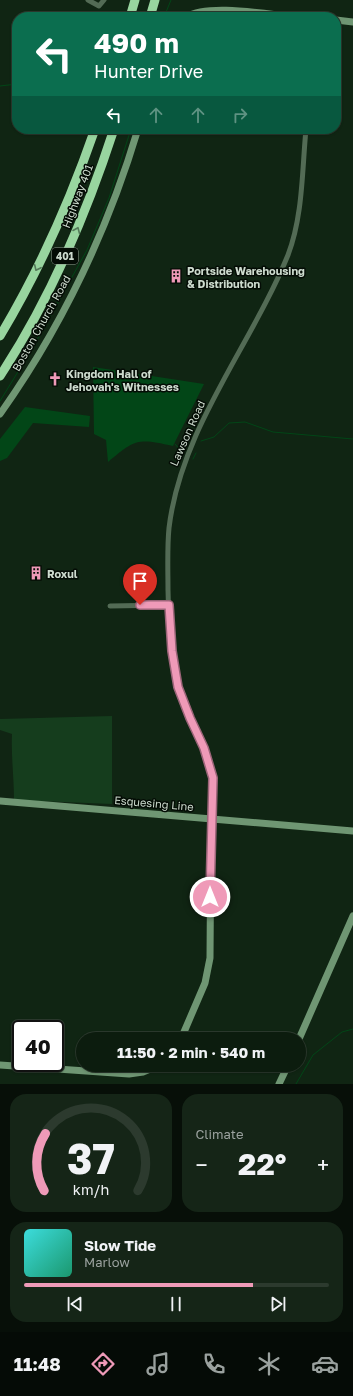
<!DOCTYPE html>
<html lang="en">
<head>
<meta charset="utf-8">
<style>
  body { margin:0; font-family:"Golos Text",sans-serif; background:#152517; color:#f1f3f6; height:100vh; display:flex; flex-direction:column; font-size:15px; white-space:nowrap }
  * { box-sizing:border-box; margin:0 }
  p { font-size:13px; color:#9aa19e }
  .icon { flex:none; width:22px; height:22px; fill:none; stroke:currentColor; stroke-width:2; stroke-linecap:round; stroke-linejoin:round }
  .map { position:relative; height:1084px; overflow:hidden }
  .details { display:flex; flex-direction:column; gap:10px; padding:10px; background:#070f08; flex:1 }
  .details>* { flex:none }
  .guide { position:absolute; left:12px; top:12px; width:329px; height:122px; border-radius:16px; box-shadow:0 1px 3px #0004,0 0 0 1px #2c3a2e; background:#0b6e4f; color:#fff; overflow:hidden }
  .speed { position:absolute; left:12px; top:1020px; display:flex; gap:8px; font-size:20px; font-weight:700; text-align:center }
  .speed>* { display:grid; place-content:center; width:52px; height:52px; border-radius:50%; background:#0c1c0e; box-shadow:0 1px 3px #0004,0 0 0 1px #2c3a2e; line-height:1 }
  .speed .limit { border:2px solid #111; border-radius:6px; background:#fff; color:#111 }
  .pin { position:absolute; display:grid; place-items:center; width:34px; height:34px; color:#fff; margin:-41px -17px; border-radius:50% 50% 50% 0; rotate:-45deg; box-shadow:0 0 4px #0007 }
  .pin .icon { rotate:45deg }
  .me { position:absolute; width:44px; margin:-22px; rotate:0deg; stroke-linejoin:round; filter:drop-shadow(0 0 3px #0008) }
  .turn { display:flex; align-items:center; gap:14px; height:84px; padding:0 16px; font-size:18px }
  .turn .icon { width:52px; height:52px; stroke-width:2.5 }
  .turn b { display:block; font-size:28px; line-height:34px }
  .lanes { display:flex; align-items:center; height:38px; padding:0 16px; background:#0003; justify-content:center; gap:20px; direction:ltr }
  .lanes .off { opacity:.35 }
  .big { font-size:30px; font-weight:700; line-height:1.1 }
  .details .widget { flex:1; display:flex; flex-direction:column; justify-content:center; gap:6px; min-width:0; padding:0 14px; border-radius:16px; background:#152517 }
  .details .dial { align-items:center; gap:0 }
  .dial svg { height:104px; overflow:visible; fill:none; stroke:#2c3a2e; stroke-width:7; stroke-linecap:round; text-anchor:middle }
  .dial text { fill:#f1f3f6; stroke:none }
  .song { display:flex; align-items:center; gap:12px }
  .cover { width:48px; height:48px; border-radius:6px; background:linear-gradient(135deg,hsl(180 70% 55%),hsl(160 70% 35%)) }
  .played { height:4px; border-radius:2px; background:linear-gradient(90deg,#ef9ab8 75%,#2c3a2e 75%) }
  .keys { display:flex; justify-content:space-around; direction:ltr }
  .heat { display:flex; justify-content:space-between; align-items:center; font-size:22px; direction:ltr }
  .details .tiles { flex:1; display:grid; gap:10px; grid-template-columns:1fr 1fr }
  .widget:last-child { grid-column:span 2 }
  .trip { position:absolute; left:76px; top:1032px; width:230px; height:40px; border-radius:20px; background:#0c1c0e; box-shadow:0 1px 3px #0004,0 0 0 1px #2c3a2e; font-weight:700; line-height:40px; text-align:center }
  .menu { display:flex; height:64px; justify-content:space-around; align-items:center; background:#050b06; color:#9aa19e }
  .menu .icon { width:28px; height:28px }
  .menu .active { color:#ef9ab8 }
  .menu b { font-size:18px; color:#f1f3f6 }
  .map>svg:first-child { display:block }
  .green { fill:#153d1d }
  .water { fill:#024617 }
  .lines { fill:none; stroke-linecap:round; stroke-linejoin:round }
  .stream { stroke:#024617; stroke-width:1 }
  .street { stroke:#536b55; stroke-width:5 }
  .secondary { stroke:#6f9673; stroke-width:7 }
  .highway { stroke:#98d59f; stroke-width:9 }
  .oneway { stroke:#557b5a }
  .route-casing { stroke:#9b6478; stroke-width:10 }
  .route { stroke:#ef9ab8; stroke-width:7 }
  .labels { text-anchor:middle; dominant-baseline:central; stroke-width:3; stroke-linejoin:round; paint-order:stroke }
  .shield { fill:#040c05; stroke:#919d92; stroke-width:1 }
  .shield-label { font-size:10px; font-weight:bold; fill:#cddbce }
  .street-label { font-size:11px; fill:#cddbce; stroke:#040c05 }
  .poi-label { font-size:11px; font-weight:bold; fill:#cddbce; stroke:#040c05; text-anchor:start }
</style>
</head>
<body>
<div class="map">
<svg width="353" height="1084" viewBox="0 0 353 1084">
  <rect width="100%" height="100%" fill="#102513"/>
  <path class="green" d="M112,716V804L14,800C14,778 11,756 12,734L0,730V719Z"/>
  <path class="water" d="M93,367L204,384L173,446C138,438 135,439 108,462L106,440L94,434Z
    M25,407L90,416L89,427L33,423L7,458L0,461V439Z"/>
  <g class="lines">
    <path class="stream" d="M164,17L171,0
      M0,86L17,84
      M0,401L32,349L87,250L109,198L131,129
      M201,441L214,437L229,423L245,422L273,432L353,439
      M175,444L181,451
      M193,459L196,453
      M296,1084L313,1055L342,1032L353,1029"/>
    <path class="street" d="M88,0L99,6L104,0
      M110,606L169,605
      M211,819C213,806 215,793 213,780C209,747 187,719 178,688C169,657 169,622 168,590C168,570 167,548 169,528C181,428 251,346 288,255C303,216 302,170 306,129"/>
    <path class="secondary" d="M187,17C208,3 270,15 296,17
      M336,20L353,22
      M0,414C61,328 108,229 138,129
      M0,801L353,831
      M181,1039L205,983L210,958L211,819
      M299,1039L353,916
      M0,1065L129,1074L143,1072L160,1065
      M279,1084L288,1065"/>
    <path class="highway" d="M130,17L135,0
      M150,17L155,0
      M0,336C39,271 70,201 95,129
      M0,376C50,300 86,215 114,129"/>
  </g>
  <defs><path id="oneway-chevron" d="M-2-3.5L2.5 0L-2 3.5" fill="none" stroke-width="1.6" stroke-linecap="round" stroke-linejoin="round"/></defs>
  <g class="oneway">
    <use href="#oneway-chevron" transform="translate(77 230) rotate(-67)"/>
    <use href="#oneway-chevron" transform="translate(37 268) rotate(115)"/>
  </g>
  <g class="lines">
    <g class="route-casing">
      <path id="route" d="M140,605H169L172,651L178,687L190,718L204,748L213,778L210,897"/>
    </g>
    <use href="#route" class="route"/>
  </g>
  <defs>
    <g id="building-bare" transform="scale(1.08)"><path d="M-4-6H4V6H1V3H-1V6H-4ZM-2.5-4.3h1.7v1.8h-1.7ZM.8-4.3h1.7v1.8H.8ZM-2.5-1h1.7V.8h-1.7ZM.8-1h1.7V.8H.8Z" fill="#ef9ab8" stroke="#040c05" stroke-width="2.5" paint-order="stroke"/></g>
    <g id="church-bare" transform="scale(1.08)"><path d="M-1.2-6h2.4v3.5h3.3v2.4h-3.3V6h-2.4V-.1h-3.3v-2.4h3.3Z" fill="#ef9ab8" stroke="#040c05" stroke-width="2.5" paint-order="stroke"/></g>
  </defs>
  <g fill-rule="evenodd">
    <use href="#building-bare" x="176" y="276"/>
    <use href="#church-bare" x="55" y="379"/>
    <use href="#building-bare" x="36" y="573"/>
  </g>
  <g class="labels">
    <rect class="shield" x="52" y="248" width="26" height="16" rx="3"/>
    <g class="shield-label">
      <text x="65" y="256">401</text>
    </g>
    <g class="street-label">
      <text transform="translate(77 196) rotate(-69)">Highway 401</text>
      <text transform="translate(41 323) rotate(-61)">Boston Church Road</text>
      <text transform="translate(187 433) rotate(-66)">Lawson Road</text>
      <text transform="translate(154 803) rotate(5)">Esquesing Line</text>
    </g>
    <g class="poi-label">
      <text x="187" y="270">Portside Warehousing<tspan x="187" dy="13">&amp; Distribution</tspan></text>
      <text x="66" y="373">Kingdom Hall of<tspan x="66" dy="13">Jehovah's Witnesses</tspan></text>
      <text x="47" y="573">Roxul</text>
    </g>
  </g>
</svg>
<div class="speed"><div class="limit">40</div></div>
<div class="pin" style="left:140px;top:605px;background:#d93025"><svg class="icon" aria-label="arrive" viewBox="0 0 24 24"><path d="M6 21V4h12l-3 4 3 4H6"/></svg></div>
<svg class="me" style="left:210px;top:897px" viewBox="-20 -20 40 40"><circle r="17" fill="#ef9ab8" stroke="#fff" stroke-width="3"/><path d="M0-11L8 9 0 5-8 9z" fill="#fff"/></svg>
<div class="trip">11:50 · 2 min · 540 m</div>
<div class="guide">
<div class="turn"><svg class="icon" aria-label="left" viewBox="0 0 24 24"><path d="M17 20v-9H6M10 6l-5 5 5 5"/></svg><div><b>490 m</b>Hunter Drive</div></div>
<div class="lanes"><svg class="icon" aria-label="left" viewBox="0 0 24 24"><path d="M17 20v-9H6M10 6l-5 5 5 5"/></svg><svg class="icon off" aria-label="ahead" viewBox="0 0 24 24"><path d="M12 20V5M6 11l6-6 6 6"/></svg><svg class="icon off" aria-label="ahead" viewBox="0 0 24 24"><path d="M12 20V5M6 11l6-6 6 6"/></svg><svg class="icon off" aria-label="right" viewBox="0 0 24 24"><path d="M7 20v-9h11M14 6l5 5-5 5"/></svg></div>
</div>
</div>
<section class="details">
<div class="tiles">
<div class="widget dial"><svg viewBox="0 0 100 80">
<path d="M14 69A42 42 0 1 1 86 69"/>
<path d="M14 69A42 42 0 0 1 15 25" stroke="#ef9ab8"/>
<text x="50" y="56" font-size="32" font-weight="700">37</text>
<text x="50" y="72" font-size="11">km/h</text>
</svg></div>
<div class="widget"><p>Climate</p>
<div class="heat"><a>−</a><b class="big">22°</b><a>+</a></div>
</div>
<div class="widget">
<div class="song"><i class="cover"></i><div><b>Slow Tide</b><p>Marlow</p></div></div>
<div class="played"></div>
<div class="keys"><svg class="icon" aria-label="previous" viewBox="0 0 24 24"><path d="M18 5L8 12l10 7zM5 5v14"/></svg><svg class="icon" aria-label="pause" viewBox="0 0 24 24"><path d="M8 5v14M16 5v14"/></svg><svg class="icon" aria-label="next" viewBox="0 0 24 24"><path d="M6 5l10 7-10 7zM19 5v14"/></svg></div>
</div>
</div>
</section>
<nav class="menu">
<b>11:48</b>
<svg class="icon active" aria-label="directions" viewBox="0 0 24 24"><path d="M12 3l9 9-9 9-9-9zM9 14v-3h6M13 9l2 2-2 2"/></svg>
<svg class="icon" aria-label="music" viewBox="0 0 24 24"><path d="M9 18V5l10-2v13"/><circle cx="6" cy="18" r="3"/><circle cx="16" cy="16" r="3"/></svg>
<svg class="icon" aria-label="phone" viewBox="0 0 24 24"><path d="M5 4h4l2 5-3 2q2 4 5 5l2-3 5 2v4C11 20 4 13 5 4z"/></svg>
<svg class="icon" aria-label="climate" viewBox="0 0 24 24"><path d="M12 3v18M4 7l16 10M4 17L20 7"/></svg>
<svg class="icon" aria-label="car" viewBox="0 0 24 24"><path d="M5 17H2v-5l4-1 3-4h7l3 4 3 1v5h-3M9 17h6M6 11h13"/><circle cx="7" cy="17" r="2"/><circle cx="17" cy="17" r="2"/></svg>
</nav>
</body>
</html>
